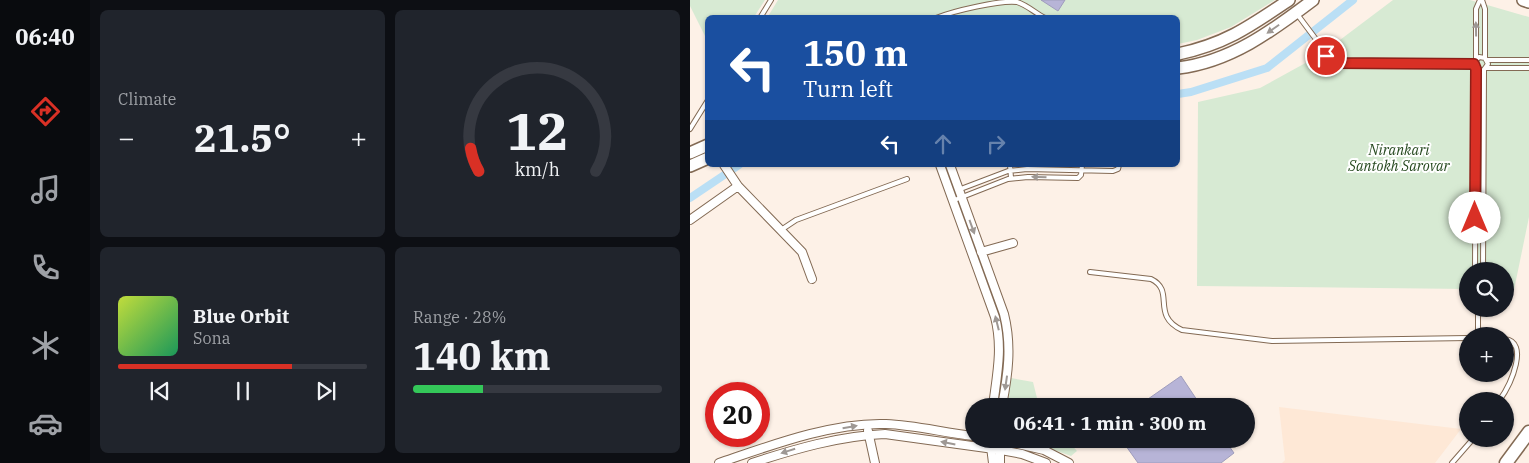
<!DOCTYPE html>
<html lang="en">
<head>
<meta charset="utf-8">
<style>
  body { margin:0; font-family:"IBM Plex Serif",serif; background:#20242c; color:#f1f3f6; height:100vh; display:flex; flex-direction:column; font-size:19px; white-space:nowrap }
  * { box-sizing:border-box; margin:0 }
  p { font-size:16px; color:#9ea1a6 }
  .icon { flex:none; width:28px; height:28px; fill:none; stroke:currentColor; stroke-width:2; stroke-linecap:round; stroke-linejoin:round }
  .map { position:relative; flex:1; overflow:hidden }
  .drawer { display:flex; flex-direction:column; gap:10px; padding:10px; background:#0d0f14; width:600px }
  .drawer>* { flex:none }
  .banner { position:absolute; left:15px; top:15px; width:475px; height:152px; border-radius:8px; box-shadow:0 1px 4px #0004; background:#1a4fa0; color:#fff; overflow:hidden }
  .controls { position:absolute; left:769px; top:262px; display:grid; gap:10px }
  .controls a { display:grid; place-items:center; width:55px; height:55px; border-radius:50%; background:#171b24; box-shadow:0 1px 4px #0004; font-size:25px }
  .speed { position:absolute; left:15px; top:382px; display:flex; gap:10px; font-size:25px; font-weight:700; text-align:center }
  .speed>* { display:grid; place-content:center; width:65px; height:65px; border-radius:50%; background:#171b24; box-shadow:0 1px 4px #0004; line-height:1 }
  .speed .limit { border:8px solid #d22; background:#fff; color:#111 }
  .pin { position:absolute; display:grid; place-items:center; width:42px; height:42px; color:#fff; margin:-21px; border:2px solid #fff; border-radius:50%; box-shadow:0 1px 5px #0007 }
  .me { position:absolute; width:55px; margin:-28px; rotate:0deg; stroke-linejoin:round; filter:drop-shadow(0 0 4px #0008) }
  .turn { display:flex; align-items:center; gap:18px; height:105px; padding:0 15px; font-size:22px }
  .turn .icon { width:65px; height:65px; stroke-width:2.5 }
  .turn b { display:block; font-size:35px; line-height:42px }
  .lanes { display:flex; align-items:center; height:48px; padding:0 15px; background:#0003; justify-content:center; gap:25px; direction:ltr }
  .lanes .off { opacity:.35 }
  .big { font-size:38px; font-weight:800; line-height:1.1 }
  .drawer .tile { flex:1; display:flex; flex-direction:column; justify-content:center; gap:8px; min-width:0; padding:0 18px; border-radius:8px; background:#20242c }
  .drawer .dial { align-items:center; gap:0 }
  .dial svg { height:130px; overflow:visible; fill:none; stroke:#363941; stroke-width:7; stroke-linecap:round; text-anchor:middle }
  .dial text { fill:#f1f3f6; stroke:none }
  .song { display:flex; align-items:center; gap:15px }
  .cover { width:60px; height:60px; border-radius:8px; background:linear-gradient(135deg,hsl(70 70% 55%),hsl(150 70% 35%)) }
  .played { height:5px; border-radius:2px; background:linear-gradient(90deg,#d93025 70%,#363941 70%) }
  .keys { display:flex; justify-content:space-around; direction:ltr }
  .heat { display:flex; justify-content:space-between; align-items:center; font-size:28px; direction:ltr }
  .charge { height:8px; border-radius:4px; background:linear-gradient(90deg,#34c759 28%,#363941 0) }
  .drawer .tiles { flex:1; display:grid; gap:10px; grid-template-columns:repeat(2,1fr) }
  .trip { position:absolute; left:275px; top:398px; width:290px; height:50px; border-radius:25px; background:#171b24; box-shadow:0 1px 4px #0004; font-weight:800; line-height:50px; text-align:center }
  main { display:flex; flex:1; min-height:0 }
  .dock { display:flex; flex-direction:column; width:90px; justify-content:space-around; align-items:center; background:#090b0e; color:#9ea1a6 }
  .dock .icon { width:35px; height:35px }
  .dock .selected { color:#d93025 }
  .dock b { font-size:22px; color:#f1f3f6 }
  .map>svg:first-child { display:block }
  .built { fill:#fee8d6 }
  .green { fill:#d7ead3 }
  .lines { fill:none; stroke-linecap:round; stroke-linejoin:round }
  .canal { stroke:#badff5; stroke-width:8 }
  .building { fill:#b7b4d7; stroke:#9f9dbc }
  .service-casing { stroke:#836a54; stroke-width:6 }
  .minor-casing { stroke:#836a54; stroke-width:10 }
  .secondary-casing { stroke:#836a54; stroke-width:14 }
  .trunk-casing { stroke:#836a54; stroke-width:15 }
  .service { stroke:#fff; stroke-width:4 }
  .minor { stroke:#fff; stroke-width:8 }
  .secondary { stroke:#fff; stroke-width:11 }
  .trunk { stroke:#fff; stroke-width:12 }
  .oneway { fill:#9e9894 }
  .route-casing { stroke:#8d1f18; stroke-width:12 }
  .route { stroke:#d93025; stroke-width:9 }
  .labels { text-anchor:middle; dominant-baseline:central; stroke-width:4; stroke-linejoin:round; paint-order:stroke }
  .park-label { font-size:14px; font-style:italic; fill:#26491f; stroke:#fff }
</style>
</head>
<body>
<main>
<nav class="dock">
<b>06:40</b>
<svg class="icon selected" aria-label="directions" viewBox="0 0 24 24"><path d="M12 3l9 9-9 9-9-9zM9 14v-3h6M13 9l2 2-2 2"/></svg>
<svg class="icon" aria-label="music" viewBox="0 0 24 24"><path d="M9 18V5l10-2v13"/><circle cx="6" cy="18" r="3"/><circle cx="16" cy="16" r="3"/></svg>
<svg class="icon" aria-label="phone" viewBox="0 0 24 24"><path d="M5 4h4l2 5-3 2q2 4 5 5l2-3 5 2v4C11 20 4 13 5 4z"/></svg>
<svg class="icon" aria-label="climate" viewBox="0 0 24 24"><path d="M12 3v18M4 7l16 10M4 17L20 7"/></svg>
<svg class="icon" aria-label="car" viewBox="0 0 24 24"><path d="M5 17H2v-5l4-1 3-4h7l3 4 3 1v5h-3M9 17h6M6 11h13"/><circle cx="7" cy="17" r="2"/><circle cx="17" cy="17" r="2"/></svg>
</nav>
<section class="drawer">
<div class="tiles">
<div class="tile"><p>Climate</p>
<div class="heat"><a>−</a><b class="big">21.5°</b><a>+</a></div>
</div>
<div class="tile dial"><svg viewBox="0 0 100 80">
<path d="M14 69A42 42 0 1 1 86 69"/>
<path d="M14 69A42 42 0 0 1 9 55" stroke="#d93025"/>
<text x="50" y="56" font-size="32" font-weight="700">12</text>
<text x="50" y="72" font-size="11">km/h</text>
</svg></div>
<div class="tile">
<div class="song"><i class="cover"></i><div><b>Blue Orbit</b><p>Sona</p></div></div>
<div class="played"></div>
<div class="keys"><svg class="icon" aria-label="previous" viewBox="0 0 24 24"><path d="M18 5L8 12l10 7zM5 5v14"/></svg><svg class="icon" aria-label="pause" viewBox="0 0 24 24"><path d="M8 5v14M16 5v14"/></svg><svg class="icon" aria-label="next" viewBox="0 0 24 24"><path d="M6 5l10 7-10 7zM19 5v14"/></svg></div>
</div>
<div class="tile"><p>Range · 28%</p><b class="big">140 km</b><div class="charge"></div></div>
</div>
</section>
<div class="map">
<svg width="839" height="463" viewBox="0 0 839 463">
  <rect width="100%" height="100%" fill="#fdf1e7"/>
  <path class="built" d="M589,407L771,429L745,463H592L595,460Z"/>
  <path class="green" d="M0,0H75L64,17L18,18L17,40L0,6Z
    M88,0H585L541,27L507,40L488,44V18H77Z
    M703,0H780L839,17V217L824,290H815V271H778L777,289L507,286L508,102L570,88L630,55Z
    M321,378L343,382L349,406H317Z
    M334,439H376L387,451L381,456Z"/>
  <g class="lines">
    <path class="canal" d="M488,94L501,92L577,68L663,0
      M0,198L49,165"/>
  </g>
  <path class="building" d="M351,0H375L368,11Z
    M491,376L511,406H448Z
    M431,439H534L544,453L531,463H448Z"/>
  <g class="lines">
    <g class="service-casing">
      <path id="service" d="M607,14L628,42L639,60L642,62L784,64
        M70,18L81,0
        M246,18C263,11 310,0 327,2C337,5 345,13 355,18
        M368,18H382
        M786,58V9L790,0
        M797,60H839
        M797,68H839
        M786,69L793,71L798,64L795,58V9L792,0
        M0,129L18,100
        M320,165L321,178
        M268,190L318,171L337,169L423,171L428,169L429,165
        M262,201L318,179L338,177L388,178L391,175L392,165
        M91,230L106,220L217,179
        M785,271L786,69L784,63L789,57L795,58
        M793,271L794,70
        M400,272L461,279C486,291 460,315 492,330L582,341L778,338
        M788,309V336
        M809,401C822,383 839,342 815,339
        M762,463L783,439"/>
    </g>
    <g class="minor-casing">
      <path id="minor" d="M34,165L48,186
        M250,165L305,317C313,348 307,374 303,406
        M260,165L314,314C322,346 318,374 312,406
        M0,220L48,186L112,252L122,279
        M291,252L323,243
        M178,431L185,463
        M300,439L303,463
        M306,439L354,450L379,463
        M29,463C79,446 142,422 196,424C226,425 254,433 284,436
        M62,463C105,449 149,436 195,434L311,450L332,454L356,463
        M310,463V446"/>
    </g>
    <g class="secondary-casing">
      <path id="secondary" d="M833,0L839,2
        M488,54C535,44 559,27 599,0
        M488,68C540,62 582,31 623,0
        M0,153L18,145
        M0,166L18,158"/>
    </g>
    <g class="trunk-casing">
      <path id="trunk" d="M816,463L839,432"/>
    </g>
    <use href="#service" class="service"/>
    <use href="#minor" class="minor"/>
    <use href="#secondary" class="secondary"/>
    <use href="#trunk" class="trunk"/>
  </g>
  <defs><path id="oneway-solid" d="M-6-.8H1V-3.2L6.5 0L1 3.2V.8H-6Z" transform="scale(1.25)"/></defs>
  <g class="oneway">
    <use href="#oneway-solid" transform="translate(583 29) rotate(145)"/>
    <use href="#oneway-solid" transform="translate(786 29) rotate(-91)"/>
    <use href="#oneway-solid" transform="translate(349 177) rotate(-178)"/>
    <use href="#oneway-solid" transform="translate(282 227) rotate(70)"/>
    <use href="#oneway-solid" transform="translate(307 323) rotate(-104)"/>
    <use href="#oneway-solid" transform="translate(316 383) rotate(98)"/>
    <use href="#oneway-solid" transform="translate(160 427) rotate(-10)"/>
    <use href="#oneway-solid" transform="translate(258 443) rotate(-169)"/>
    <use href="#oneway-solid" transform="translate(98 451) rotate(163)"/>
  </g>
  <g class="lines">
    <g class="route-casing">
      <path id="route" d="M636,56L639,60L646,63L784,64L786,69L785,218"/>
    </g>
    <use href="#route" class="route"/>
  </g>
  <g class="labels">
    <g class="park-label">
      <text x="709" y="150">Nirankari<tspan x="709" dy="16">Santokh Sarovar</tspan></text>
    </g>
  </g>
</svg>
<div class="controls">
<a><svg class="icon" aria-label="search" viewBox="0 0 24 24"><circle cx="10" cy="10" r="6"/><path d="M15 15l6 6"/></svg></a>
<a>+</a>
<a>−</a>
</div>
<div class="speed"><div class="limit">20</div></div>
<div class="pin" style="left:636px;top:56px;background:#d93025"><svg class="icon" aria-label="arrive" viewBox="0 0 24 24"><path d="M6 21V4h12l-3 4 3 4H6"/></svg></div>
<svg class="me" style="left:785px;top:218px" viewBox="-20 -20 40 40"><circle r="19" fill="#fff"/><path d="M0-13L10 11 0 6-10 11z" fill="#d93025"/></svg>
<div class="trip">06:41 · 1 min · 300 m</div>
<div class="banner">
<div class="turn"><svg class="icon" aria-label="left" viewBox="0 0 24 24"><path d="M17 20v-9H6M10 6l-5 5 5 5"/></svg><div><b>150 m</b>Turn left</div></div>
<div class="lanes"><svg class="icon" aria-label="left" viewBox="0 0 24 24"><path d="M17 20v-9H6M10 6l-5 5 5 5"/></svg><svg class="icon off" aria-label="ahead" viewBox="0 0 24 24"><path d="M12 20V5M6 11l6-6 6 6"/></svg><svg class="icon off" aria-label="right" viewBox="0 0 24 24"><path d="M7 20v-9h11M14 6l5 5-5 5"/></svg></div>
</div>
</div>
</main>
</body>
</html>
